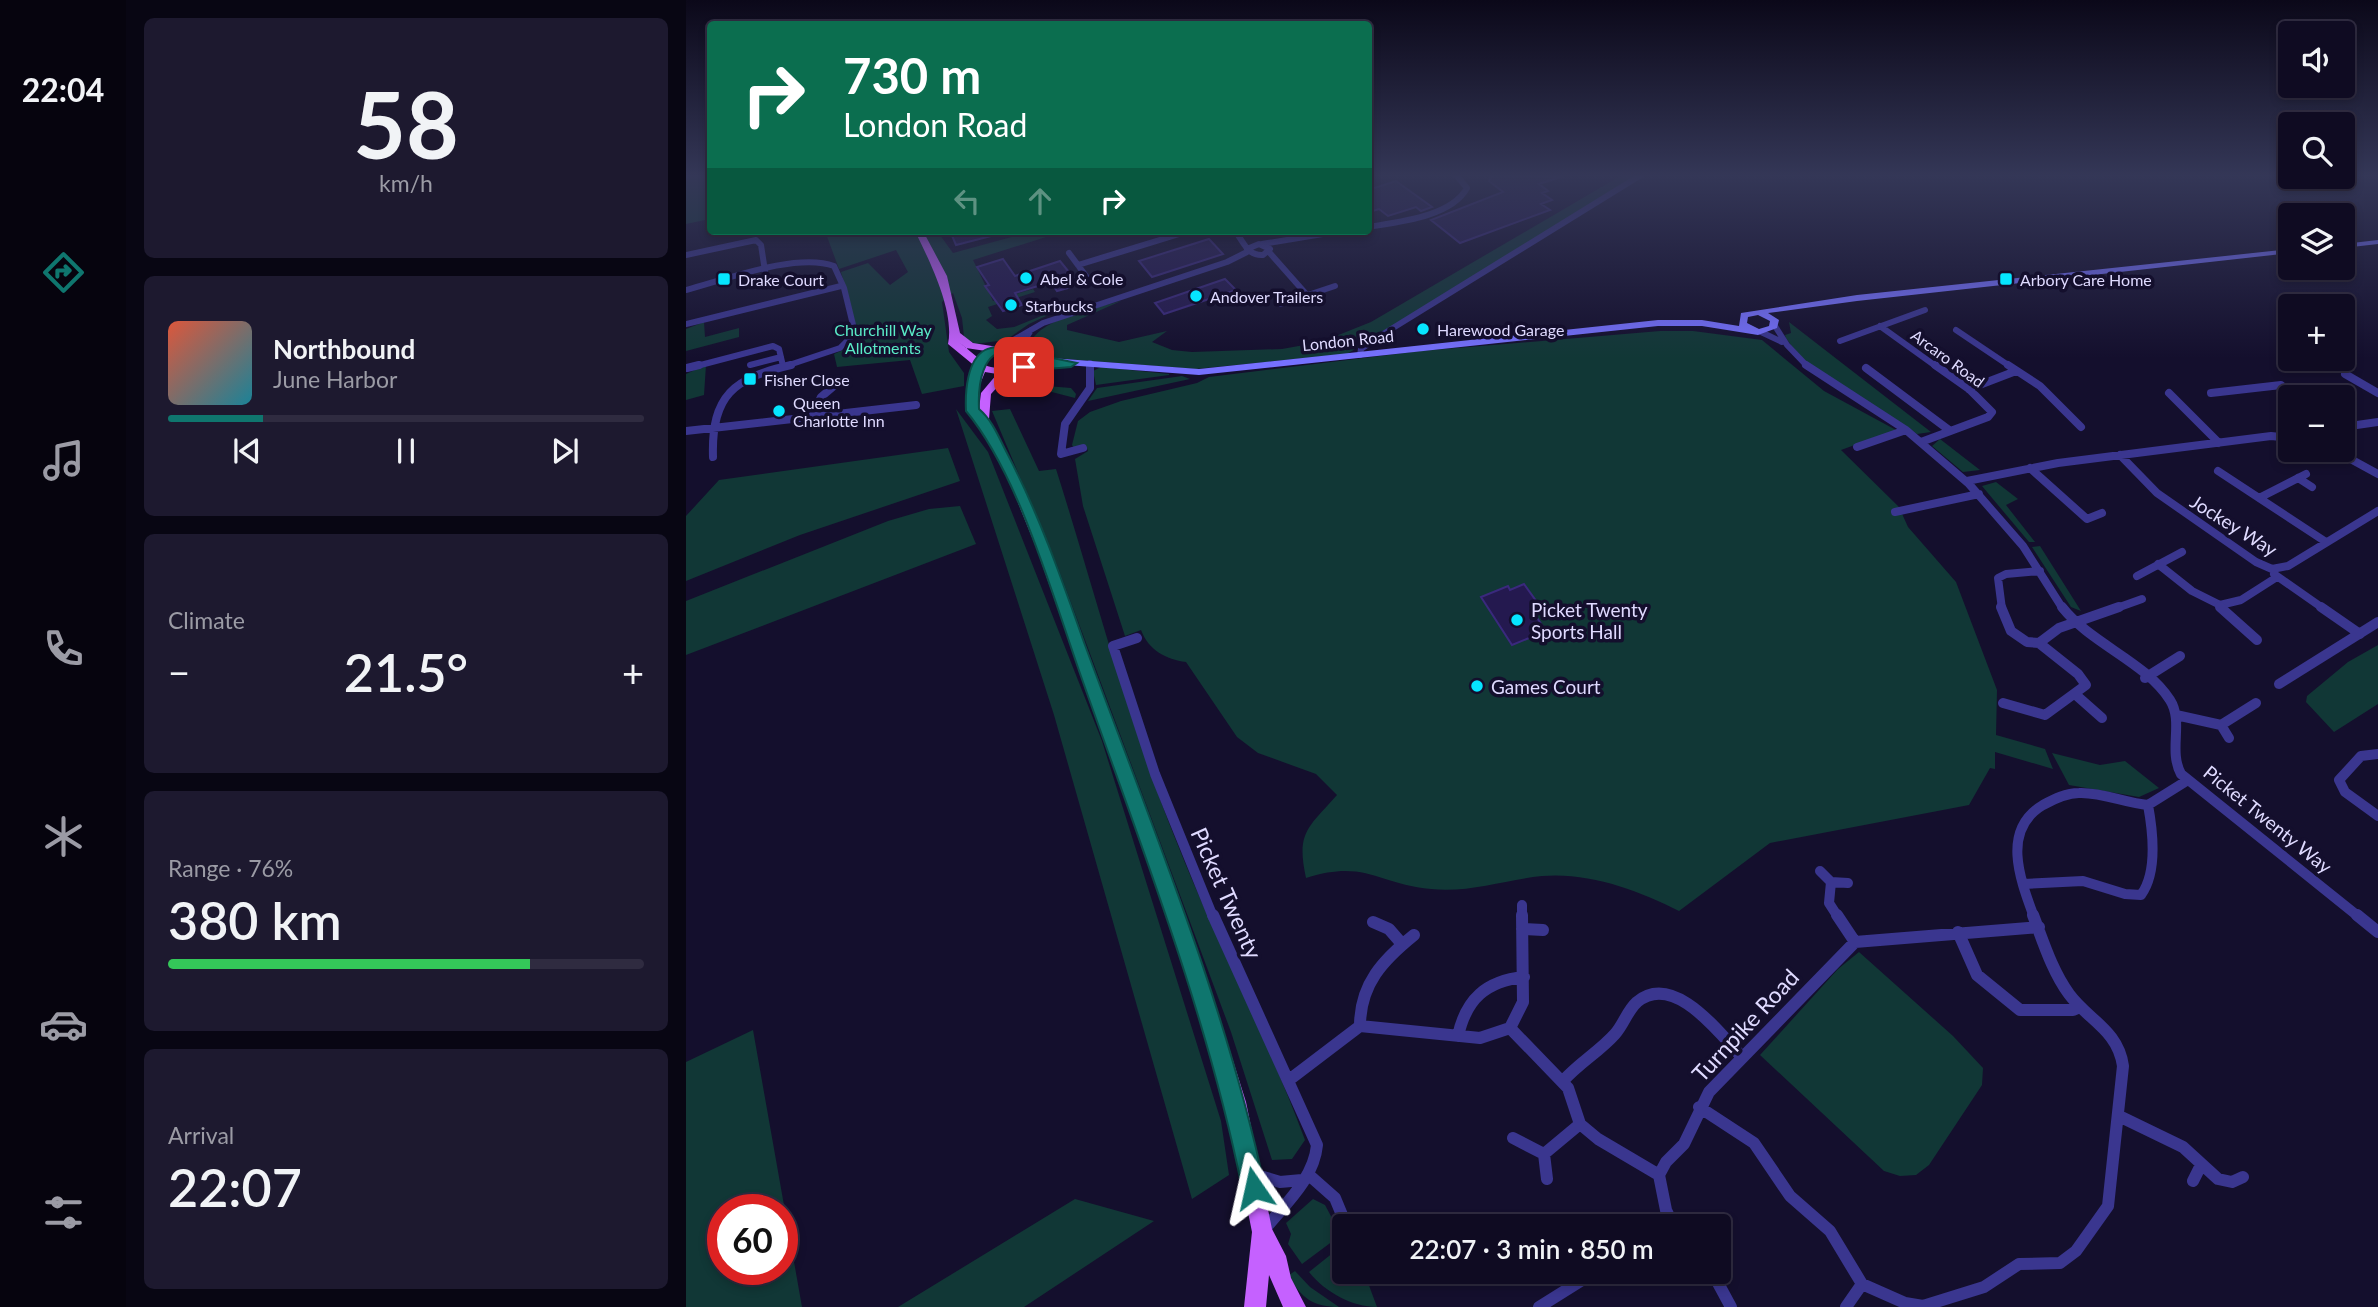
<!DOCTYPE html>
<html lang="en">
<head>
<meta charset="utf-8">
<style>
  body { margin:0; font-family:Lato,sans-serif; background:#1d192f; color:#f1f3f6; height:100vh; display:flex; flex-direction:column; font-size:26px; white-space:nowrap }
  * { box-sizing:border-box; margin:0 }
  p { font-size:23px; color:#9b9ba5 }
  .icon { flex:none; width:38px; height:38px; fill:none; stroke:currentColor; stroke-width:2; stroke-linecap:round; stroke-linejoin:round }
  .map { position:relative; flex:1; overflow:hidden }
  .panel { display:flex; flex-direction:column; gap:18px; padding:18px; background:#080613; width:560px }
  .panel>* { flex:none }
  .guide { position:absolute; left:21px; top:21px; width:665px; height:214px; border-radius:7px; box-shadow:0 4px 10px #0003,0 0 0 2px #2f2b40; background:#0b6e4f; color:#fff; overflow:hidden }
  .buttons { position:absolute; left:1592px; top:21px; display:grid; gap:14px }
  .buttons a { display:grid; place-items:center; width:77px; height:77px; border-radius:7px; background:#0f0b22; box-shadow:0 4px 10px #0003,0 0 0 2px #2f2b40; font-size:35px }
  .speed { position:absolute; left:21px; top:1194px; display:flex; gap:14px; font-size:35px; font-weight:700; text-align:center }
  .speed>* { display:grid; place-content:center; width:91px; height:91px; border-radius:50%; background:#0f0b22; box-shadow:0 4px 10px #0003,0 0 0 2px #2f2b40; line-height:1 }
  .speed .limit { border:10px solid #d22; background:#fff; color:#111 }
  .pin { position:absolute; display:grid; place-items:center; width:60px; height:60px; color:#fff; margin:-30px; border-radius:14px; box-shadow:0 4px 10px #0006 }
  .me { position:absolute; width:77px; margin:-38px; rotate:349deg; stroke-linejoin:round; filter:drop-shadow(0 0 5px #0008) }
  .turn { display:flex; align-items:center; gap:24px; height:147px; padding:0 21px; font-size:32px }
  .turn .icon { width:91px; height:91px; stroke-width:2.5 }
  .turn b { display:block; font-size:49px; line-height:60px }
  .lanes { display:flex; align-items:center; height:66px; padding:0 21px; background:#0003; justify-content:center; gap:35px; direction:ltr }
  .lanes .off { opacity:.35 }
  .big { font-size:52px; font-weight:600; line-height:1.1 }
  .panel .widget { flex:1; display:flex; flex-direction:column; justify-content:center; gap:10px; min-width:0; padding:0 24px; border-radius:10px; background:#1d192f }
  .panel .dial { align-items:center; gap:0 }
  .dial b { font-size:91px; line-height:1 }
  .song { display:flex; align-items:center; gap:21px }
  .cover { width:84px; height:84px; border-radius:10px; background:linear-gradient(135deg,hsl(10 70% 55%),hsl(190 70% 35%)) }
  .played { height:7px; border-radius:4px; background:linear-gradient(90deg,#0f766e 20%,#2f2b40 20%) }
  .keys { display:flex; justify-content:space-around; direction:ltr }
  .heat { display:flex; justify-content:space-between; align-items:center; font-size:38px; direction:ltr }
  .charge { height:10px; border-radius:5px; background:linear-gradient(90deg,#34c759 76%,#2f2b40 0) }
  .trip { position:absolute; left:646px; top:1214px; width:399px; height:70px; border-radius:7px; background:#0f0b22; box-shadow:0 4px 10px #0003,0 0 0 2px #2f2b40; font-weight:600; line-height:70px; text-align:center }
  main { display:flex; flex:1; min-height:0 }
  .menu { display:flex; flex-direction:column; width:126px; justify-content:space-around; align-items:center; background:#06040e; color:#9b9ba5 }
  .menu .icon { width:49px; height:49px }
  .menu .current { color:#0f766e }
  .menu b { font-size:32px; color:#f1f3f6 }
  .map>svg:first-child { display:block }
  .green { fill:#113736; fill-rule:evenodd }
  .building { fill:#24194f; stroke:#3a297d; stroke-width:2 }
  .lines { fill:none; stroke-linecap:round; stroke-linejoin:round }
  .minor-far3 { stroke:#3a368f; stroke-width:6 }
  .minor-far2 { stroke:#3a368f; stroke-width:8 }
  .minor-far1 { stroke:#3a368f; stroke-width:10 }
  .minor { stroke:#3a368f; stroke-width:12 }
  .secondary { fill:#7671ff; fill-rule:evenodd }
  .primary { fill:#c561ff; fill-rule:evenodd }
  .route { fill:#0f766e; stroke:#0a4d48; stroke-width:2 }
  .poi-dot { fill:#06e5ff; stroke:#140f2d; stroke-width:2.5 }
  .labels { text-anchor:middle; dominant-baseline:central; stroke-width:7; stroke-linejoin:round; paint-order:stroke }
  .far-poi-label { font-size:16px; fill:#dfdaff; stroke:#140f2d; text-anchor:start }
  .far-park-label { font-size:16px; fill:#5aebc7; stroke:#140f2d }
  .far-street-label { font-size:16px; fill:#dfdaff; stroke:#140f2d }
  .street-label { font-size:19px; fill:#dfdaff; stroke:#140f2d }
  .poi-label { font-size:19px; fill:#dfdaff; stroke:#140f2d; text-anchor:start }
  .near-street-label { font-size:23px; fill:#dfdaff; stroke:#140f2d }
</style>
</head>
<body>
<main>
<nav class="menu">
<b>22:04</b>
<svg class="icon current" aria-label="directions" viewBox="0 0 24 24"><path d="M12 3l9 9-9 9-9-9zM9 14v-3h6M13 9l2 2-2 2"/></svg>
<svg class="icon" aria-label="music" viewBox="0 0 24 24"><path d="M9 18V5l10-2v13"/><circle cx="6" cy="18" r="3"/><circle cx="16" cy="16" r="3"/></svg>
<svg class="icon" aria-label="phone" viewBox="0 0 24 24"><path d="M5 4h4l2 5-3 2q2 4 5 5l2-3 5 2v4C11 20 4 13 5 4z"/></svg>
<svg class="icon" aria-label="climate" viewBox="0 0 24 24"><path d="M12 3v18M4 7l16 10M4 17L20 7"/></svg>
<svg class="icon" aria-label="car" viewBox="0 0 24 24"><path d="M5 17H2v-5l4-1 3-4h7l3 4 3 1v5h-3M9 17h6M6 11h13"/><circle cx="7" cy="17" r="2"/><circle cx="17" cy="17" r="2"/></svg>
<svg class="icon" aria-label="filters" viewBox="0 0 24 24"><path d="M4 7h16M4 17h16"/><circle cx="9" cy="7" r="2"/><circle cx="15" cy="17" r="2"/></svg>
</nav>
<section class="panel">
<div class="widget dial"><b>58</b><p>km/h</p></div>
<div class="widget">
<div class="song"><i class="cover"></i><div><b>Northbound</b><p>June Harbor</p></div></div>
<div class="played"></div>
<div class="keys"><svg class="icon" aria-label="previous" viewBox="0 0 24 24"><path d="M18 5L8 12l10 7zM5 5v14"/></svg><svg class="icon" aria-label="pause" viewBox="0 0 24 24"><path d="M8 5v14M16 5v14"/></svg><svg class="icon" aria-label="next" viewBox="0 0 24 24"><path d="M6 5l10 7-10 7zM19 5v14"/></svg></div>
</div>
<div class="widget"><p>Climate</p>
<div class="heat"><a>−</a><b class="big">21.5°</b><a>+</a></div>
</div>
<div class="widget"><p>Range · 76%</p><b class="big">380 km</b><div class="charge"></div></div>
<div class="widget"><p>Arrival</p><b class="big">22:07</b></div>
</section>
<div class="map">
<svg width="1692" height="1307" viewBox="0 0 1692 1307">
  <rect width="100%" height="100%" fill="#140f2d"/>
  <path class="green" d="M0,175H24V219L0,224Z
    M936,175H951L661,354L509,369L367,358L344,348C344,321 413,307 435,301L381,325V330L433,342L481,331L466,342L486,350L506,352L596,349L635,342L685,322Z
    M139,231H251L267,253L347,231H379L287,260L307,301L347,289L349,292L302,307L306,316L300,320L311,329L328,327L365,312L359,303L368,302L373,310L343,324L320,340L289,344L278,337L276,318L267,293L256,302L263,352L278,373V386L236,394L224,360L151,367L148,354L164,347L173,337L155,272L182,263L204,285L222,272L210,250L153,269Z
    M18,322L19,337L53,328V337L0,351V329Z
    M1103,322L1245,432L1231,434C1190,403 1128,382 1100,338L1099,335L1105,333Z
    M974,331H1007L1076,340L1138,391L1210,430L1155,450L1213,507L1222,527L1270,582L1311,690L1310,735L1359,749L1367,769L1309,752V769L1304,768L1283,805L1084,843L993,911C952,890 903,872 856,876C818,880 783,893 745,889C692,884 679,859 620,878C610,832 622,828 651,795L630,774L572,753L551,737L500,662C480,659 463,651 455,630L439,636L397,506L389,459L402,451L400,446L388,448L386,445L392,421L404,412L435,401L511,383L523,377L735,351Z
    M20,365L18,395L0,400V374Z
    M415,367L483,374V375L410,385L407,371Z
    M496,376L504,379L402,401L411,388Z
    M336,384L385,388L390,394L389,398L358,390L317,397L316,389Z
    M270,409L302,452L416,741L535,1121L543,1175L506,1199L368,715Z
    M324,409L353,471L370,469C409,592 441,718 489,838C529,940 581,1037 619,1140L606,1159L586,1160L545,1032L371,565L306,411Z
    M1254,439L1294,470L1277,472L1246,446Z
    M262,448L274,481L114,535L0,581V516L33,480Z
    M1310,482L1332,499L1320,505L1349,542H1343L1296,486Z
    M274,506L290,544L0,655V601L202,521L243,509Z
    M1354,546L1395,611L1385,607L1346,547Z
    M1692,645V704L1648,732L1620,702L1621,696L1662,662Z
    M1366,753L1414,765L1439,761L1473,788L1453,797L1383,785Z
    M1173,952L1267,1036L1297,1068L1296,1085L1243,1165L1230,1175L1214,1176L1198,1171L1074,1055L1152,969Z
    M67,1030L116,1307H0V1062ZM37,1209H96V1269H37Z
    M389,1199L468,1221L338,1307H212Z
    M627,1199L639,1205L655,1235L616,1264L602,1244L605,1234L600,1223Z
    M658,1244V1272H678L691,1307C666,1307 639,1292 623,1272Z
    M609,1271L624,1287L653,1307C628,1307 614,1298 603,1275Z"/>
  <path class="building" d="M806,175L875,177L853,184L862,191L856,193L866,200L855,204L864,210L774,243L745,220L817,192L803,181Z
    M710,181L746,207L735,211L730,207L702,216L693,209L687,211L682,207V190Z
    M264,231H313V234L270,245Z
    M523,239L537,254L466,277L453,261Z
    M317,259L329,276L374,261L387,277L380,279L386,287L371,291L365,282L329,293L336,305L317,311L299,286L303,285L291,267Z
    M539,279L550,290L478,314L469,303Z
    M838,584L853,605L845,609L860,631L826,645L795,597L822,586L824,590Z"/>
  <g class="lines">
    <path class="minor-far3" d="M682,227C712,222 765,217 781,188L770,175
      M549,231C558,242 561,256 577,255L584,249L573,244L561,249
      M576,244L655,231
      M583,252L621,295
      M383,253L400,276
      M0,255L70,240L75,245L79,271
      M392,265L503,231
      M0,290C38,280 111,252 148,266L158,288L169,333L154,348L97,367
      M595,304L649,286
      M0,324L155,286
      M1089,326L1101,345L1122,367
      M1194,326L1251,367
      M1270,330L1325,367
      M1075,332L1096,342
      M1154,341L1239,310
      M312,349L357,323L541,262L561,252
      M333,350L345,330
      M674,355L675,349L694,336L955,175
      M404,363V367
      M64,365L95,357
      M7,367L87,346L93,349L97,366"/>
    <path class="minor-far2" d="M1120,365L1220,430L1283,484L1337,546L1377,609
      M1322,365L1354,386L1395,427
      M1,368L13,365
      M1180,368L1263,430
      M1659,374L1692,393
      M1283,389L1330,371
      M1483,393L1533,443
      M1525,393L1595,385L1609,397
      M126,417L135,397L148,386
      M1657,427L1692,422
      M0,431L230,405
      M1235,442L1302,417L1306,412L1283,389L1249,365
      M1171,447L1220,430
      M397,448L375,454L379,424L404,388V365
      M1648,450L1692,474
      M1434,455L1471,493L1570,562L1586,569L1602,566L1692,511
      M27,457C25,395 48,378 105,365
      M1344,468L1401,519L1416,513
      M1532,471L1640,542
      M1612,478L1626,487
      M1281,481L1372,463L1585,436L1605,438
      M1573,498L1620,474
      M1209,512L1293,494
      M1472,564L1506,591L1534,605L1555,600L1591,577
      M1588,574L1638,609
      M1451,576L1496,552
      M1534,607L1536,609
      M1316,609L1312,578L1320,574L1354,571
      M1428,609L1456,599"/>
    <path class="minor-far1" d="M1315,607L1325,631L1341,642L1353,643L1392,674L1400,685L1359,715L1317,703
      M1376,607C1405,644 1460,662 1484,700C1498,722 1482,750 1495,774L1673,917
      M1534,607L1571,640
      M1635,607L1674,634
      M451,638L427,646L469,774L527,917
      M1353,643L1373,628L1433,607
      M1459,678L1494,656
      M1593,684L1692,622
      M1390,695L1416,718
      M1490,715L1535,725L1570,703
      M1535,725L1543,738
      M1692,754L1675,756L1653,780L1659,792L1692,816
      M1134,871L1145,882L1143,903L1152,917
      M1145,882L1162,883
      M1337,884L1397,881L1439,894L1455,895C1472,872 1467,832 1462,805
      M836,905V917
      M1348,917C1334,879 1315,830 1357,805C1368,799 1380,793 1393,793C1416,792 1439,803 1462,805L1502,780"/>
    <path class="minor" d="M527,915L631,1145C628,1179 598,1205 578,1230
      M1671,915L1692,932
      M687,922L703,929L716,944
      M836,929L857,930
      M1272,932L1291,975L1334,1010H1387L1394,1007
      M728,935C697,960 674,984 674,1026L794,1038L824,1028L882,1088L894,1124L912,1139L973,1175
      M1169,942L1353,927
      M824,1028L837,1002L836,915
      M772,1036C780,999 800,981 838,977
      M603,1080L674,1026
      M877,1081C893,1063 914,1051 929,1034C938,1024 941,1011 951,1002C988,971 1034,1034 1056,1057
      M1013,1107L1068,1143L1104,1196L1144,1231L1176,1284L1219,1303L1237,1306L1298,1287L1333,1264L1374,1263L1390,1251L1422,1206L1437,1066C1432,1030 1402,1020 1383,994C1366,971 1357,941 1347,915
      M1433,1116L1497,1147L1532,1179L1546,1182L1557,1177
      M827,1138L858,1154L894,1124
      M858,1154L861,1179
      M567,1174L594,1182L616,1180
      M623,1175L649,1198L661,1227
      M1507,1181L1515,1165
      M988,1227L980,1210L973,1175L980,1162L998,1144L1023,1092L1169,942L1151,915
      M1026,1272L1045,1307
      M853,1307L909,1272
      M1160,1307L1176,1284"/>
    <path class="secondary" d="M1692,240V244L1657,248V244Z
      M1605,249V253L1171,301L1082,313L1093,320L1091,328L1072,335L1016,326H972L513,375L367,364L369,366L364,369L323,371L318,368L323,365L363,363L333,355V351L336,350L365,358L513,369L972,320H1016L1053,326L1055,313L1171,295ZM1072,315L1084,321L1083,326L1073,329L1061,323L1062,317Z"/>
    <path class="primary" d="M229,231H237L261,276L274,333L287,343L312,347L324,344L341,354L333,367L326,371L305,394L303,419L336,483L362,547L526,994L560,1102L586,1229L600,1256L605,1278L620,1307H597L583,1275L580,1307H558L566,1232L540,1102L508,994L350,547L324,483L292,421L281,411L282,389L290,367L262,344C269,311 243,260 229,231ZM273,342L280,348L300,351L291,357ZM322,350L330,355C324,367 312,371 299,365V361L311,353ZM299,372L311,374L295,393L293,409L292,389Z"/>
  </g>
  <linearGradient id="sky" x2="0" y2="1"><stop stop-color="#0b0819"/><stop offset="0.49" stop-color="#343757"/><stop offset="1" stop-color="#343757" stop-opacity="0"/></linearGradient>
  <rect width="1692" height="358" fill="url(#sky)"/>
  <path class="route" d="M327,344L357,356L391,363L385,367L338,371L334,370V365L352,362C344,359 335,353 326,352C295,347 292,387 293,409C307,421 313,438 321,453C353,514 376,580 399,645C465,824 539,1001 579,1188L576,1196L568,1199L560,1196L556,1188C521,1014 456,849 397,682C368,601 334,476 280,411C279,392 281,360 299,350C306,346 319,346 327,344Z"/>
  <g class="poi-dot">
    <circle cx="340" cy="278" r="7"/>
    <rect x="31" y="272" width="14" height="14" rx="3.5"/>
    <rect x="1313" y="272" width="14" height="14" rx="3.5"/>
    <circle cx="510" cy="296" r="7"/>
    <circle cx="325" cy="305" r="7"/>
    <circle cx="737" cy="329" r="7"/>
    <rect x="57" y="372" width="14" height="14" rx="3.5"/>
    <circle cx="93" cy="411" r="7"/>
    <circle cx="831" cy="620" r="7"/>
    <circle cx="791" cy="686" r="7"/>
  </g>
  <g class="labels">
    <g class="far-poi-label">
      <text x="354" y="278">Abel &amp; Cole</text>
      <text x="52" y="279">Drake Court</text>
      <text x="1334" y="279">Arbory Care Home</text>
      <text x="524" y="296">Andover Trailers</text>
      <text x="339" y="305">Starbucks</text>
      <text x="751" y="329">Harewood Garage</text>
      <text x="78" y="379">Fisher Close</text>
      <text x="107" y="402">Queen<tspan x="107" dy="18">Charlotte Inn</tspan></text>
    </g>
    <g class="far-park-label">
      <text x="197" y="329">Churchill Way<tspan x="197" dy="18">Allotments</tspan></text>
    </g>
    <g class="far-street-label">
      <text transform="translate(662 340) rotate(-6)">London Road</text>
      <text transform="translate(1262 358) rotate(36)">Arcaro Road</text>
    </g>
    <g class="street-label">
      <text transform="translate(1548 525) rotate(32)">Jockey Way</text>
      <text transform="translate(1582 819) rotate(39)">Picket Twenty Way</text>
    </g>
    <g class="poi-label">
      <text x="845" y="609">Picket Twenty<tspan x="845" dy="22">Sports Hall</tspan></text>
      <text x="805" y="686">Games Court</text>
    </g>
    <g class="near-street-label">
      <text transform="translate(541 893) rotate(66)">Picket Twenty</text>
      <text transform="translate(1059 1025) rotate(-47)">Turnpike Road</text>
    </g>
  </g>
</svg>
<div class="buttons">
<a><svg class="icon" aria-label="sound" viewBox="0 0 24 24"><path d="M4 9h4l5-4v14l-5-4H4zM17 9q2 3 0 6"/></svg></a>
<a><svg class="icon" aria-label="search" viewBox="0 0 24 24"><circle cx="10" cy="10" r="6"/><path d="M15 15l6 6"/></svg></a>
<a><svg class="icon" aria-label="layers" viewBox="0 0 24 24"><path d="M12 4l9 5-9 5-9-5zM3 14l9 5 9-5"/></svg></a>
<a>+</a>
<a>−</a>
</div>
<div class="speed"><div class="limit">60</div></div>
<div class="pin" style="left:338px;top:367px;background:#d93025"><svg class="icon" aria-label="arrive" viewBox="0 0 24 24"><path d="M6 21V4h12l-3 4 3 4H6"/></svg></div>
<svg class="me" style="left:568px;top:1188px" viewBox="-20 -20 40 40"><path d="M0-17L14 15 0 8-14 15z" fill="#0f766e" stroke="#fff" stroke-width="4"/></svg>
<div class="trip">22:07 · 3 min · 850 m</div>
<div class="guide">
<div class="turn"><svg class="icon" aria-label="right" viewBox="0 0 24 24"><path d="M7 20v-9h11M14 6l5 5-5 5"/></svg><div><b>730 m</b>London Road</div></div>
<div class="lanes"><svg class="icon off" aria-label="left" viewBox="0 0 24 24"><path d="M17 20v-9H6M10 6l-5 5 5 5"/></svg><svg class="icon off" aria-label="ahead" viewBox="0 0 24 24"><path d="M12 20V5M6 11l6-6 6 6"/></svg><svg class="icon" aria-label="right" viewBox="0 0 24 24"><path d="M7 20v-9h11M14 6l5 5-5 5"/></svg></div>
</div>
</div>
</main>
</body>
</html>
